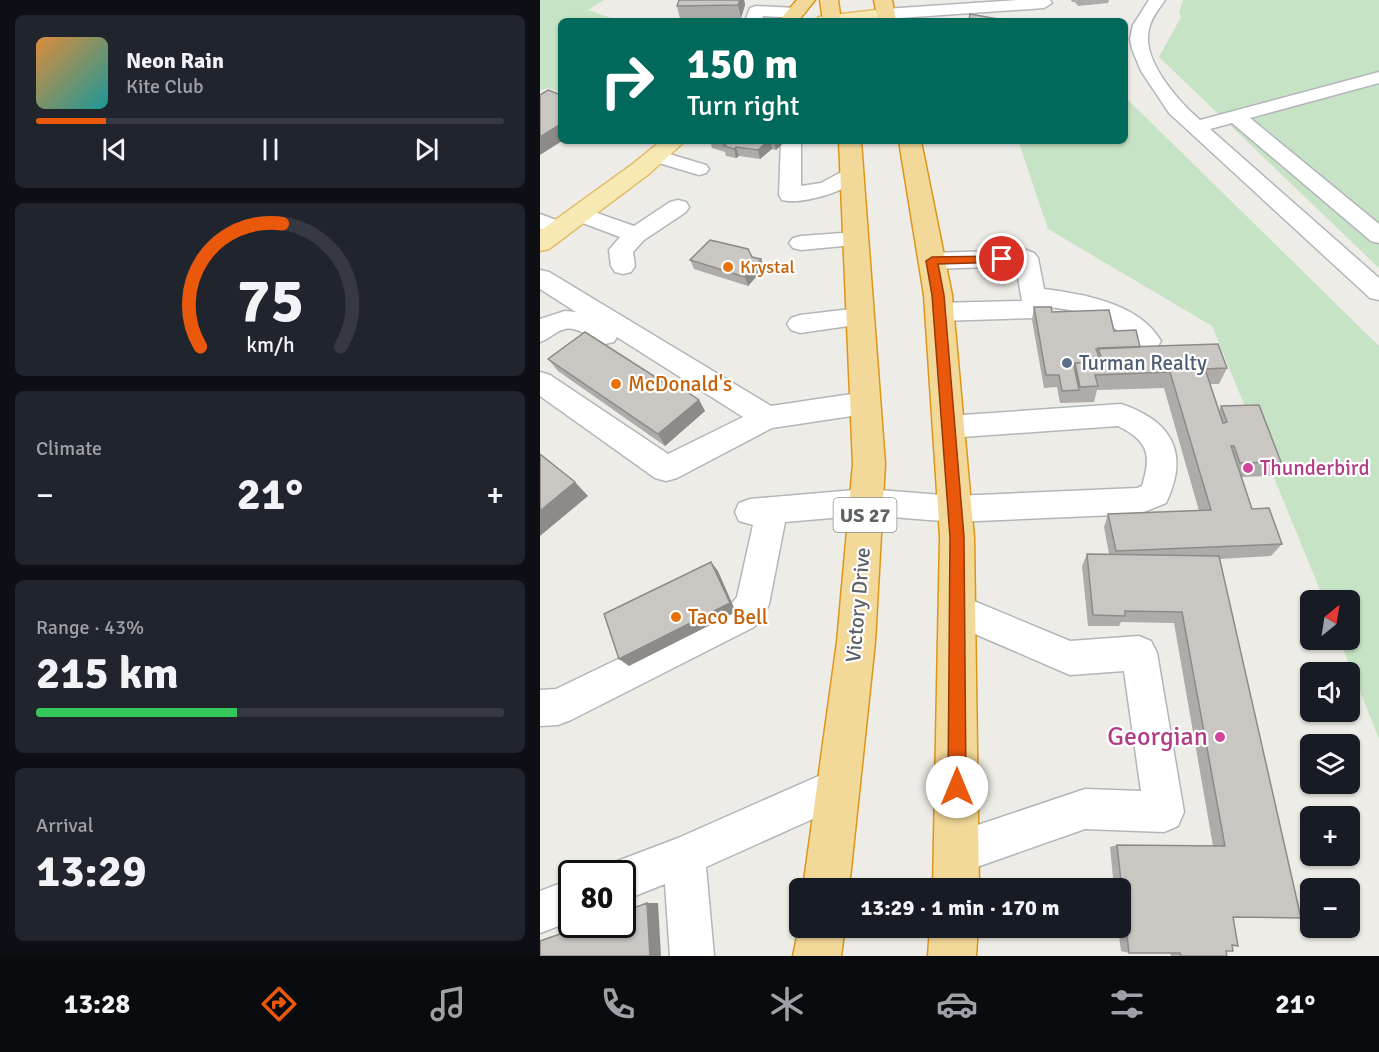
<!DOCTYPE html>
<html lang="en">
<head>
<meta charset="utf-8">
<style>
  body { margin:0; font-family:Signika,sans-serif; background:#20242c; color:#f1f3f6; height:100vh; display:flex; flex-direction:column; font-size:22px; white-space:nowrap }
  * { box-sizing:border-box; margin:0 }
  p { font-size:20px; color:#9ea1a6 }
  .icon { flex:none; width:33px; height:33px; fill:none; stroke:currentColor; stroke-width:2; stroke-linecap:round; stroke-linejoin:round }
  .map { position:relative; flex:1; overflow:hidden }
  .side { display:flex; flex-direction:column; gap:15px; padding:15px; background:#0d0f14; width:540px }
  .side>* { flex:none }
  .hud { position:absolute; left:18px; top:18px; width:570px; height:126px; border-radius:9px; box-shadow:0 2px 4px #0004; background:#00695c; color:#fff; overflow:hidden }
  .needle { width:39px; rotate:30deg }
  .tools { position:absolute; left:760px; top:590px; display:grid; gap:12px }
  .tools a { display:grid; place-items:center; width:60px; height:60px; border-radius:9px; background:#171b24; box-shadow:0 2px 4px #0004; font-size:30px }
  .speed { position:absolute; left:18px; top:860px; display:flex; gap:12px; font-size:30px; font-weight:700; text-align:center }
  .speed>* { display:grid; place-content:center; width:78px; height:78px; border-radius:50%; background:#171b24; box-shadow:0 2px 4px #0004; line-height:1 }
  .speed .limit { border:3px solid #111; border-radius:9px; background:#fff; color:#111 }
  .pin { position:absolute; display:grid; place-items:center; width:51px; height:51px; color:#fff; margin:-26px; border:3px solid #fff; border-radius:50%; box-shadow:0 2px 6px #0007 }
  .me { position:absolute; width:66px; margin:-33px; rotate:0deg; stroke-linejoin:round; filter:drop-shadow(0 0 4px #0008) }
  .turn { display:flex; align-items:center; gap:21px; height:126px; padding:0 30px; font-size:27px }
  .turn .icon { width:78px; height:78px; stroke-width:2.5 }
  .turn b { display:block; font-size:42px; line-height:51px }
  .big { font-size:45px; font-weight:700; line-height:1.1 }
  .side .card { flex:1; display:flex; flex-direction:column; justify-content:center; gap:9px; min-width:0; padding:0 21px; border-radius:9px; background:#20242c }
  .side .dial { align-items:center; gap:0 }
  .dial svg { height:156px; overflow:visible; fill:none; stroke:#363941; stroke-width:7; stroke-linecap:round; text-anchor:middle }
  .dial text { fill:#f1f3f6; stroke:none }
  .song { display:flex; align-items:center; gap:18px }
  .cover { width:72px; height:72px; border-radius:9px; background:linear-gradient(135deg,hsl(30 70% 55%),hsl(180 70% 35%)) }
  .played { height:6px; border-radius:3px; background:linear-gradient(90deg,#ea580c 15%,#363941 15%) }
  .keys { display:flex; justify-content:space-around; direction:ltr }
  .heat { display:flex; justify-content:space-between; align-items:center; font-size:33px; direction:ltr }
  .charge { height:9px; border-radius:4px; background:linear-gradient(90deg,#34c759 43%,#363941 0) }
  .trip { position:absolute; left:249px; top:878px; width:342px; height:60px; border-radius:9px; background:#171b24; box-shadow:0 2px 4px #0004; font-weight:700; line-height:60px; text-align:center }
  .tab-bar { display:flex; height:96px; justify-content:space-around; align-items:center; background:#090b0e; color:#9ea1a6 }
  .tab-bar .icon { width:42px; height:42px }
  .tab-bar .current { color:#ea580c }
  .tab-bar b { font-size:27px; color:#f1f3f6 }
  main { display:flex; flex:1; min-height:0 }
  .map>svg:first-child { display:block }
  .green { fill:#c7e3c5 }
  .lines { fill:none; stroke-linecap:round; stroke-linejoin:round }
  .minor-casing { stroke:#b3b6b9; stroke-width:3 }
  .major-casing { stroke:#e3bc6a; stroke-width:3 }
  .highway-casing { stroke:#dd9718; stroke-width:3 }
  .minor { fill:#fff; fill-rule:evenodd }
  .major { fill:#f7e9b3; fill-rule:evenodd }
  .highway { fill:#f2d899; fill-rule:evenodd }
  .wall { fill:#aeaba8 }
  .shaded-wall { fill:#8d8b88 }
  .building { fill:#cac7c3; stroke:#8d8b88; stroke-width:1.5 }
  .route { fill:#ea580c; stroke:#983908; stroke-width:1.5 }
  .food-dot { fill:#e8710a; stroke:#fff; stroke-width:2 }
  .service-dot { fill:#5c6f8a; stroke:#fff; stroke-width:2 }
  .hotel-dot { fill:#d1479c; stroke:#fff; stroke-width:2 }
  .labels { text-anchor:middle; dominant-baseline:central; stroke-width:4.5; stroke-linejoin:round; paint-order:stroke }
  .far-food-label { font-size:18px; fill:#c56008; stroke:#fff; text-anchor:start }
  .shield { fill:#fff; stroke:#8e9093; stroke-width:1.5 }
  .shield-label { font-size:20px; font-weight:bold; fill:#5e6165 }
  .service-label { font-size:21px; fill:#4e5e75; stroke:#fff; text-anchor:start }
  .food-label { font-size:21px; fill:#c56008; stroke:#fff; text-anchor:start }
  .hotel-label { font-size:21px; fill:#b23c85; stroke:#fff; text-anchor:start }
  .street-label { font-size:21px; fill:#5e6165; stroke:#fff }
  .near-hotel-label { font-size:26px; fill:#b23c85; stroke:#fff; text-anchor:end }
</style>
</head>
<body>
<main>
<section class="side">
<div class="card">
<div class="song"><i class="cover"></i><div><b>Neon Rain</b><p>Kite Club</p></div></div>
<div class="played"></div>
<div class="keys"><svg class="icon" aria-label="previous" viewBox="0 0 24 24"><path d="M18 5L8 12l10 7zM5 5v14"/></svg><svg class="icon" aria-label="pause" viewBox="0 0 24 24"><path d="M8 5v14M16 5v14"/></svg><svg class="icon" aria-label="next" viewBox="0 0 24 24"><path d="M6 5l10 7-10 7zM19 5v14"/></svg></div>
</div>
<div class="card dial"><svg viewBox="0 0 100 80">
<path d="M14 69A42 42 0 1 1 86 69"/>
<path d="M14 69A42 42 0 0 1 56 6" stroke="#ea580c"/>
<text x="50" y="56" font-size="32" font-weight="700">75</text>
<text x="50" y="72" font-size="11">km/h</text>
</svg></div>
<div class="card"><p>Climate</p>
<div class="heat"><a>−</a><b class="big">21°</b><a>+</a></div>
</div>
<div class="card"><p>Range · 43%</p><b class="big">215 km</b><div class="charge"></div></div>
<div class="card"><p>Arrival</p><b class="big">13:29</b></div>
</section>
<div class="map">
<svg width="839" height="956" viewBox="0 0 839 956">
  <rect width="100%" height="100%" fill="#eeece6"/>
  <path class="green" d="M0,0H64L48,10L80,21H21V92L7,88L0,91Z
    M643,0H839V268L619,57L641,17L639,12Z
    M585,97L839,346V739L799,639H810V600H784L672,326L508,229L479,143L481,141H585Z"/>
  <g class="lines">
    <g class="minor-casing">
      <path id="minor" d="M478,0H510L512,3L504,8L345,19L337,14L345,9Z
        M609,0H625C619,9 611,18 609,29C601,60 638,101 660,120L839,72V83L710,118L839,224V243L831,241L692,123L670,129L839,278V300L830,298L629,113L601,71L592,49L590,39L593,25Z
        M216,6L257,8L265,13L257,18L223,16L221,21H205L210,8Z
        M241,141H261V186L281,183L305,170L312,168L319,170L323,174C311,191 262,205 242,200L239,195Z
        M116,150L166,165L169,169L166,173L159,175L109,160L106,156L109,152Z
        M138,200L146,202L149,207L146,212L104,240L93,252L95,266L91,272L83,274L75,272L71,266L69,250L80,237L32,219L29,214L32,209L40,207L94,226L130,202Z
        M0,214L27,224L30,229L27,234L19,236L0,229Z
        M316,232L324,234L327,239L324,244L261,250L253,248L249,243L253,238L261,236Z
        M486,250L494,253L498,258L504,289C543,294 599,303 621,341L617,348C611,350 606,351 599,348C590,343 582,333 573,327C554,314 533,310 510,307L508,306L505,315L496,318L399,321L390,318L386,312L390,306L399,303L482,301L476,266L392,269L384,267L380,261L384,255L392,253Z
        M0,270L9,272L231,406L325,392L335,395L339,403L335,411L325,414L232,428L137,478L126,481L115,478L0,396V372L10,375L128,454L203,417L77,337L74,342L65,344C53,341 39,326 25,329C16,331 9,339 0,342V319L25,311L36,312L0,289Z
        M320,308L329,311L333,317L329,323L260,333L251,330L247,324L251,318L260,315Z
        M581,404C632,421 650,453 626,503L599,514L415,522L326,515L245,522L229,604L224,615L214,627L31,720L18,725L0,726V690L16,689L190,605L197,597L213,525L199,521L195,512L199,503L210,499L326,489L415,496L597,488L602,486C612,454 608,441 578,426L408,438L398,435L394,427L398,419L408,416Z
        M417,594L530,641L599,636L611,641L617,653L644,812L638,826L624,832L545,829L417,874L402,868L396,853L402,838L417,832L545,789L601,791L584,671L530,675L405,621L400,610L405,599Z
        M299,767L313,773L319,787L313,801L166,867L174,956H130L125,884L82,901V873H64L67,865L138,838Z
        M32,879V921L0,933V891Z"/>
    </g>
    <g class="major-casing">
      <path id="major" d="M345,9L351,10L354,14L351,18L331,21H276L279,17L285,16Z
        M121,141H145L110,173L9,249L0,251V231L94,163Z"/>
    </g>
    <g class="highway-casing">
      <path id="highway" d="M257,0H275L258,21H239Z
        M280,0H298L301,21H283Z
        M334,0H352L356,21H338Z
        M299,141H321L345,464L335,642L309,888H263L297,642L313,464Z
        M359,141H381L412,295L434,537L439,888H393L400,537L384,295Z
        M260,922V927H305L301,956H253Z
        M390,927H438L436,956H388Z"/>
    </g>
    <use href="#minor" class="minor"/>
    <use href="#major" class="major"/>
    <use href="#highway" class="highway"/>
  </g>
  <path class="wall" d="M139,0H204L205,5L201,18L140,19L137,6Z
    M531,0H569L568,3L538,6L535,2H532Z
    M170,141H242V144L236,150L232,149L220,159L199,156L196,158L186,156L185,152L172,148Z
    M212,257L221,259L224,268L208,286L154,269L150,260Z
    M494,307L512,312L574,331L600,347L687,368L679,384H670L679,411L681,406L741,462L730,476L701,477L712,509L742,544L731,556L680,559L693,917L692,945L686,951L687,956H631L630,953H589L581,951L578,927H580V888H574L570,847L577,845L673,846L634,623L581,622L579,626H548L542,566L547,554H569L564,527L568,514L659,511L624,388L557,390L554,402L520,403L517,387L504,388L492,320Z
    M8,359L134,389L159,400L165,411L125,446L18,371Z"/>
  <path class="shaded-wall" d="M200,0H204L205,5L201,18L198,5Z
    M21,124V141H22L0,155V137Z
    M228,141H230L232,149L220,159L218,150Z
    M234,141H242V144L236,150Z
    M196,147L199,156L196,158L194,149Z
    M221,259L224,268L208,286L205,277Z
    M159,400L165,411L125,446L118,434Z
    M35,482L48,496L0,536V511Z
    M171,562L178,571L196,612L89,666L79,659Z
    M107,903H118L121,956H110Z"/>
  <path class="building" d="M139,0H200L198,5L137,6Z
    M430,14L469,21H429Z
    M8,90L21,95V124L0,137V95Z
    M175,141H228L218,150L196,147L194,149L184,146L186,144Z
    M170,240L208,249L212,257L221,259L205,277L150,260Z
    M494,307H511L512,312L569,310L574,331L596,330L600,347L556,349L561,362L535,363L534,366L539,390L522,391L519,375H506Z
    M45,332L134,389L138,386L159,400L118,434L8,359Z
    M678,344L687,368L665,369L683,423L687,422L681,406L719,405L741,462L700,463L694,446H691L712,509L729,508L742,544L576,551L568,514L671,510L630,372L555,375L558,386L540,387L535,363L563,362L558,348Z
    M0,454L35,482L0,511Z
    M547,554L679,556L761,918L693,917L698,946L692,945L693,951H686L687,956H641L640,953H589L577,845L685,846L642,612L585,611V616L553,615Z
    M171,562L190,603L79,659L64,614Z
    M107,903L110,956H0V941L48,924H82V912Z"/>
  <path class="route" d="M462,256L466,257V262L398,264L404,295L424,537L426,787L423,793L417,795L411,793L408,787L410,537L392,295L386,261L392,257Z"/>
  <g class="food-dot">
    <circle cx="188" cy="267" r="6"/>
    <circle cx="76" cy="384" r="6"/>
    <circle cx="136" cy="617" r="6"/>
  </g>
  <circle class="service-dot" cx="527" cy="363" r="6"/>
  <g class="hotel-dot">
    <circle cx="708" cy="468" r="6"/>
    <circle cx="680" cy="737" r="6"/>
  </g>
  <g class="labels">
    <g class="far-food-label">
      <text x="200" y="267">Krystal</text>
    </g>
    <rect class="shield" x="293.5" y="498" width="63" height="34" rx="4.5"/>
    <g class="shield-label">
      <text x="325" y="515">US 27</text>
    </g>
    <g class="service-label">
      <text x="539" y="363">Turman Realty</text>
    </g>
    <g class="food-label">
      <text x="88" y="384">McDonald's</text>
      <text x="148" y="617">Taco Bell</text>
    </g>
    <g class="hotel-label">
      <text x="720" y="468">Thunderbird</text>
    </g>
    <g class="street-label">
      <text transform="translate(318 605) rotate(-85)">Victory Drive</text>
    </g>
    <g class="near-hotel-label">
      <text x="668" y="737">Georgian</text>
    </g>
  </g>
</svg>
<div class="tools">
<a><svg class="needle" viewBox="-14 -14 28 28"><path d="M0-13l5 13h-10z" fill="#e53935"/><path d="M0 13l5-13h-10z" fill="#9ea1a6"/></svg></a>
<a><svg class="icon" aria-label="sound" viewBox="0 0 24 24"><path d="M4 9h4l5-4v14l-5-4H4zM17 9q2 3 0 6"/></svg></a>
<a><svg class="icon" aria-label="layers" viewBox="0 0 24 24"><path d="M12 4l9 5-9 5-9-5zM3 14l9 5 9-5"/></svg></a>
<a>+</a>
<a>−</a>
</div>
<div class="speed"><div class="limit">80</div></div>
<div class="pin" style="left:462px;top:259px;background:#d93025"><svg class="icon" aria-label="arrive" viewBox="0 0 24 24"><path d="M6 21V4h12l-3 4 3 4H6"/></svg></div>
<svg class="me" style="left:417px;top:787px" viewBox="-20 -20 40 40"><circle r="19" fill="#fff"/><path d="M0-13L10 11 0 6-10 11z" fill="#ea580c"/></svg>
<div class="trip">13:29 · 1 min · 170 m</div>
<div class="hud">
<div class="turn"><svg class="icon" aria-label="right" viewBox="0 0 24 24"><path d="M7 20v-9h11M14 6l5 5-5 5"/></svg><div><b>150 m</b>Turn right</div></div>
</div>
</div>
</main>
<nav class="tab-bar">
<b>13:28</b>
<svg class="icon current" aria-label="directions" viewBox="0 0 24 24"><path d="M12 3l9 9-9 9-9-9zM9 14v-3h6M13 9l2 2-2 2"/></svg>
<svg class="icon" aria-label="music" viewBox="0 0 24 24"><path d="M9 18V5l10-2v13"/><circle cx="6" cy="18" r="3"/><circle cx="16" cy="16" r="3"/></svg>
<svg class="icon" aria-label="phone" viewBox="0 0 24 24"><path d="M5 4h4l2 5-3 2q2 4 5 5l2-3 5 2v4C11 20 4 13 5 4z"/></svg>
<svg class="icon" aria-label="climate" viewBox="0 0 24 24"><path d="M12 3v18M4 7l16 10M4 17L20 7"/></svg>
<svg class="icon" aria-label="car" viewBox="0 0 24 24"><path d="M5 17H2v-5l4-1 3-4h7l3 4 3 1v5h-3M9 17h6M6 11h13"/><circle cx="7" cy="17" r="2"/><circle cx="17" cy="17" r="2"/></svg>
<svg class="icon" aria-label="filters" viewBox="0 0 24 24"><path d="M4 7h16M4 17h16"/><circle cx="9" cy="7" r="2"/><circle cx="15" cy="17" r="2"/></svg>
<b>21°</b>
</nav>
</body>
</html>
